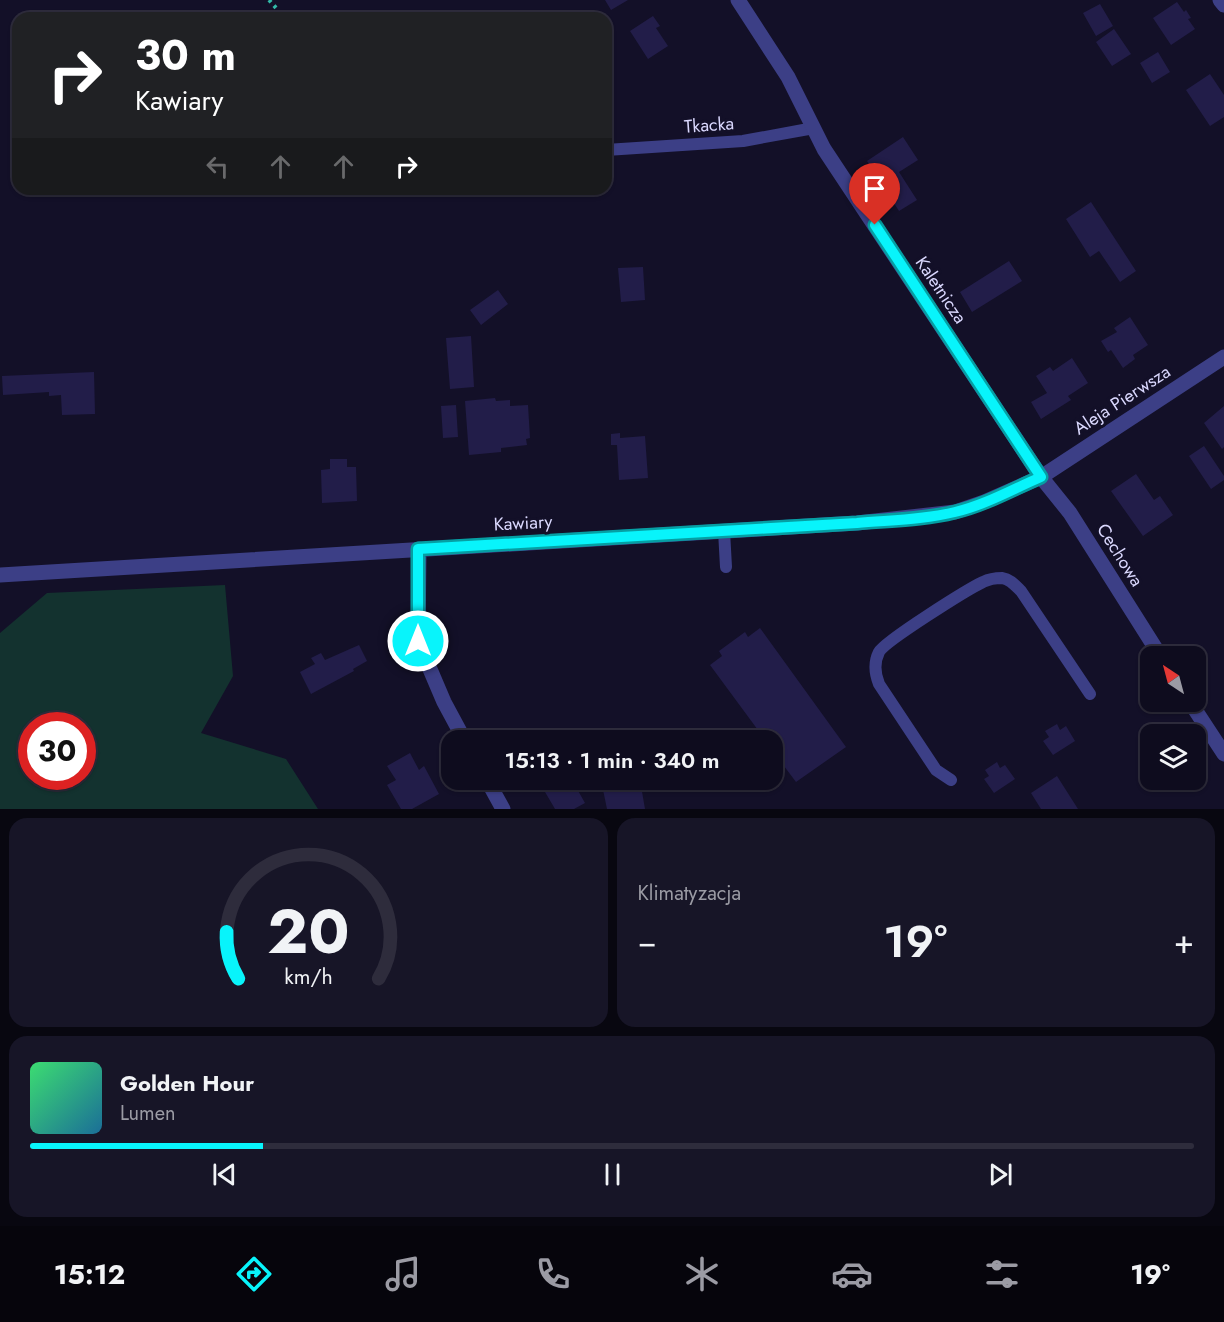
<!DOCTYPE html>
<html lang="pl">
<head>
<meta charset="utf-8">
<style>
  body { margin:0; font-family:Jost,sans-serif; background:#171527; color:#f1f3f6; height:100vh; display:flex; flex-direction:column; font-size:22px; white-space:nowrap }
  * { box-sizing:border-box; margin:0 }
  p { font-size:20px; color:#9b9ba4 }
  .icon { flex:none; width:33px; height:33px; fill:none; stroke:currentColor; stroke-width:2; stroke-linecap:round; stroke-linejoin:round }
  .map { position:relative; height:809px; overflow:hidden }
  .details { display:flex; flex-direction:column; gap:9px; padding:9px; background:#080710; flex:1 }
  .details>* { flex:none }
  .top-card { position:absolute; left:12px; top:12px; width:600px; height:183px; border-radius:18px; box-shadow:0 2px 4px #0004,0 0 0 2px #2e2c3c; background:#202124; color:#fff; overflow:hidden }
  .needle { width:39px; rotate:324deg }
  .controls { position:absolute; left:1140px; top:646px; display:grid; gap:12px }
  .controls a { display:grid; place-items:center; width:66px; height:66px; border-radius:12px; background:#0e0c1e; box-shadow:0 2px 4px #0004,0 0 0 2px #2e2c3c; font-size:30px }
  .speed { position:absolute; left:18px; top:712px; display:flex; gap:12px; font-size:30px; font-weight:700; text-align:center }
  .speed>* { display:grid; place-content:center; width:78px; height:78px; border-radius:50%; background:#0e0c1e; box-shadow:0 2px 4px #0004,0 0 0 2px #2e2c3c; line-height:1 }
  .speed .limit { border:9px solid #d22; background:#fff; color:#111 }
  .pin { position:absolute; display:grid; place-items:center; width:51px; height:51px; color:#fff; margin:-62px -26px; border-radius:50% 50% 50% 0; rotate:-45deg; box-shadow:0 0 6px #0007 }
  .pin .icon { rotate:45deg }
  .me { position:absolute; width:66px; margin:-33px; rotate:0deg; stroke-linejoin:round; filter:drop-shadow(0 0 4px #0008) }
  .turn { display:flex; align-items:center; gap:21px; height:126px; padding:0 24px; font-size:27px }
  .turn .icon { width:78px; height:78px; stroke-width:2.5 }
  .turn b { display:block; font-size:42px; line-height:51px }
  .lanes { display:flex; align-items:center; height:57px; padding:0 24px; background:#0003; justify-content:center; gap:30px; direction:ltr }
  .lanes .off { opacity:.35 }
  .big { font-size:45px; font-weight:600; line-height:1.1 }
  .details .tile { flex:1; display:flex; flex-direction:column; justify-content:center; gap:9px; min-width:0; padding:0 21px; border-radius:18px; background:#171527 }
  .details .dial { align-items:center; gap:0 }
  .dial svg { height:156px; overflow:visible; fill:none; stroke:#2e2c3c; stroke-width:7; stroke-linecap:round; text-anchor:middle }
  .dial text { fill:#f1f3f6; stroke:none }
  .song { display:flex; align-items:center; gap:18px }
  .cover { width:72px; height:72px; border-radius:9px; background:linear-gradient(135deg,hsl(140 70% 55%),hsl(200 70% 35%)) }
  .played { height:6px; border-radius:3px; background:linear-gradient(90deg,#08f4fb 20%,#2e2c3c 20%) }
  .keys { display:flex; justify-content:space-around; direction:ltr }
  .heat { display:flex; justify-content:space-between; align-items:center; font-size:33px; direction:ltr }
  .details .tiles { flex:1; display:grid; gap:9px; grid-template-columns:1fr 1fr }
  .tile:last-child { grid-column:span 2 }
  .trip { position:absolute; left:441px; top:730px; width:342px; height:60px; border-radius:18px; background:#0e0c1e; box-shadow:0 2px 4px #0004,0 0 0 2px #2e2c3c; font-weight:600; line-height:60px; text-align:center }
  .dock { display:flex; height:96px; justify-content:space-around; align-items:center; background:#06050c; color:#9b9ba4 }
  .dock .icon { width:42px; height:42px }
  .dock .current { color:#08f4fb }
  .dock b { font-size:27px; color:#f1f3f6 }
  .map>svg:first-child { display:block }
  .green { fill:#13322f; fill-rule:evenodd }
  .building { fill:#221d49 }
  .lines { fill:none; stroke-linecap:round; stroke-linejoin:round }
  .path { stroke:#32b9a7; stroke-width:4; stroke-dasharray:3 4.5; stroke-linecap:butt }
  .lane { stroke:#3c3f86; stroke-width:12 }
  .street { stroke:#3c3f86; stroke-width:15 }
  .route-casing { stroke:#059fa3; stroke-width:15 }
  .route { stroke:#08f4fb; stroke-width:10 }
  .labels { text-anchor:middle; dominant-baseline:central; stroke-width:6; stroke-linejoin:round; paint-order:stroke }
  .street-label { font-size:18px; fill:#dad8fe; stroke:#131028 }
</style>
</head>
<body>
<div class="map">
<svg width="1224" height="809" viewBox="0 0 1224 809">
  <rect width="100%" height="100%" fill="#131028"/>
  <path class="green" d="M225,585L233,676L201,733L286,759L318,809H0V633L47,593ZM32,726H82V777H32Z"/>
  <path class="building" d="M605,0H628L611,10Z
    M1177,2L1184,12L1186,10L1191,18L1188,19L1195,29L1171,45L1153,18Z
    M1100,4L1113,26L1096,36L1083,13Z
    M653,16L660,26L656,28L668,46L648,59L630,31Z
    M1114,29L1131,54L1112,66L1096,42Z
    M1158,52L1170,72L1152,83L1140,63Z
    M1210,74L1224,95V117L1210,126L1186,90Z
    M903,137L918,160L899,172L917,200L899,211L867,161Z
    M1091,202L1136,271L1120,282L1099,251L1090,257L1066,219Z
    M1009,261L1022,281L972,312L960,292Z
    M643,267L645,300L621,302L618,268Z
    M498,290L508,304L481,325L470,310Z
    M1130,317L1148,345L1133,355L1135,359L1123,368L1111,350L1108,352L1101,341L1117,332L1114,328Z
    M471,336L474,387L450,389L446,338Z
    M1072,358L1088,383L1068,396L1071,400L1041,419L1031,402L1047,393L1036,376L1050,367L1053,371Z
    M94,372L95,414L62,415L61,395L49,396V392L3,395L2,376Z
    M495,398L496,401L510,400V406L528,405L530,438L526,439L527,445L501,448V452L469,455L465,401Z
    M456,405L458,437L443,438L441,406Z
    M1224,406V447L1222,449L1204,423Z
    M620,433V438L645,436L648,478L619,480L617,445H611V434Z
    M1204,446L1224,476V480L1211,489L1189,456Z
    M330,459H347V467H356L357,501L322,503L321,470L330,469Z
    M1136,474L1154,500L1160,496L1173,515L1143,536L1111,491Z
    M760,628L846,747L796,782L772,750V741H766L710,665L722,656L719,651L745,632L748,637Z
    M359,645L367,661L353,669L354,671L311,694L300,672L315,664L311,658L321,653L325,660Z
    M1057,724L1060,730L1066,726L1075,741L1053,755L1043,741L1049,737L1045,731Z
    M410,753L419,770L424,766L439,794L412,809H401L387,785L396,780L387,766Z
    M997,762L1000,768L1005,765L1015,779L994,793L984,779L989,776L985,770Z
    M1057,776L1078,809H1041L1031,793Z
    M538,780H572L585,803L574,809H555Z
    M601,780H640L645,809H607Z"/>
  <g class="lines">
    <path class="path" d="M269,0L285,18"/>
    <path class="lane" d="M606,150L743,141L814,128
      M724,531L726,567
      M951,780L936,770L879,684C875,674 874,662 879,652C885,641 968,589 983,582C989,579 996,578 1002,578C1010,579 1015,585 1021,591L1090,694"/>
    <path class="street" d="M738,0L788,77L824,149L1041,477L1070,513L1161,657
      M1220,0L1224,5
      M419,549L418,641L444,702L465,741
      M0,575L857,523L955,512L984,502L1041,477L1224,357
      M1190,702L1224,754
      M487,780L503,809"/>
  </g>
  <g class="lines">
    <g class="route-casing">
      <path id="route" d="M418,641V549L857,523C889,520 923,520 955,512C985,505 1013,489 1041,477L875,225"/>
    </g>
    <use href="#route" class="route"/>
  </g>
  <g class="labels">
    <g class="street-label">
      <text transform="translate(709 125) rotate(-4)">Tkacka</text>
      <text transform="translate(941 290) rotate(56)">Kaletnicza</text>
      <text transform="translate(1122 400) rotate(-33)">Aleja Pierwsza</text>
      <text transform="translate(523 523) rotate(-3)">Kawiary</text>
      <text transform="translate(1120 555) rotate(58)">Cechowa</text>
    </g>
  </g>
</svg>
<div class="controls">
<a><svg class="needle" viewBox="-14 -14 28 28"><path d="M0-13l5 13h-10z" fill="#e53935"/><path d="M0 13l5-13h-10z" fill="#9b9ba4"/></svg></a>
<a><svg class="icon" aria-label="layers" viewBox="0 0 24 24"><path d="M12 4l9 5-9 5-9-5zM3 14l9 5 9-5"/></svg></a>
</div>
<div class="speed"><div class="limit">30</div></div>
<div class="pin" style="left:875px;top:225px;background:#d93025"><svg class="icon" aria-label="arrive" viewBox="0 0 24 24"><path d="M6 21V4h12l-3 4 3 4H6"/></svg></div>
<svg class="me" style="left:418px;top:641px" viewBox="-20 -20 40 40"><circle r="17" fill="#08f4fb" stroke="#fff" stroke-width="3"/><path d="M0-11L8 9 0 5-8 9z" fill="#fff"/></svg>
<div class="trip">15:13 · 1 min · 340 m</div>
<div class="top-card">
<div class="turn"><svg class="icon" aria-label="right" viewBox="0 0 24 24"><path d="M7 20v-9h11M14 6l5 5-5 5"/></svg><div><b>30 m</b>Kawiary</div></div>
<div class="lanes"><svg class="icon off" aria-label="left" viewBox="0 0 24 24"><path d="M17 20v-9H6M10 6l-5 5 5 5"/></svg><svg class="icon off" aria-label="ahead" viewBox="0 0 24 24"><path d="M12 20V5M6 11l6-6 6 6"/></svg><svg class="icon off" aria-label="ahead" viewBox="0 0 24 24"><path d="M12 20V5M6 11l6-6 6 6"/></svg><svg class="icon" aria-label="right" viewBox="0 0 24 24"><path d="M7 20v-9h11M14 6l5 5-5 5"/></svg></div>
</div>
</div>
<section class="details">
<div class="tiles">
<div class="tile dial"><svg viewBox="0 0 100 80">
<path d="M14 69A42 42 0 1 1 86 69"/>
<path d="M14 69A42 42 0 0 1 8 45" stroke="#08f4fb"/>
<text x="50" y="56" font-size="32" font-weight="700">20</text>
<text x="50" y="72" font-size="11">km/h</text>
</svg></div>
<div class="tile"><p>Klimatyzacja</p>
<div class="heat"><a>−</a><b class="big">19°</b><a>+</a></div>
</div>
<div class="tile">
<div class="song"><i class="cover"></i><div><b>Golden Hour</b><p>Lumen</p></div></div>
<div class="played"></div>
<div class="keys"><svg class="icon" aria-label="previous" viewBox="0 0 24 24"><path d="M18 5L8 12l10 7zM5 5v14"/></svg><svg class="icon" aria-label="pause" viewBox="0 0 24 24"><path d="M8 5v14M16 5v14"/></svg><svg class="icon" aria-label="next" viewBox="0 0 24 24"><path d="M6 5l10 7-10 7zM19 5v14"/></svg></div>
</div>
</div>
</section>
<nav class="dock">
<b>15:12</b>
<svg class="icon current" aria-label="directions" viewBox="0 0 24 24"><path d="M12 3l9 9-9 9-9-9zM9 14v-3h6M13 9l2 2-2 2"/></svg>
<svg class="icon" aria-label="music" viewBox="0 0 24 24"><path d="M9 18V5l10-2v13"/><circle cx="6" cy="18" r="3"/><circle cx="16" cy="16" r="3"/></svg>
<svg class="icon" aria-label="phone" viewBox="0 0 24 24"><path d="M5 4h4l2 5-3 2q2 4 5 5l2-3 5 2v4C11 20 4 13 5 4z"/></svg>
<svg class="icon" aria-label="climate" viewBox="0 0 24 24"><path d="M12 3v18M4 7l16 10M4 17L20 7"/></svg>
<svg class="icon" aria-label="car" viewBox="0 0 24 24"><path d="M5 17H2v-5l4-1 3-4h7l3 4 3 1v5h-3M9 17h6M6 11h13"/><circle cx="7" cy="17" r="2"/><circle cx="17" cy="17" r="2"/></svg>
<svg class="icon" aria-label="filters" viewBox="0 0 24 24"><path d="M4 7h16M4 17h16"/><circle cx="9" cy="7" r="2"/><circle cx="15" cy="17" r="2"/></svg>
<b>19°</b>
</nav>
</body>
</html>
